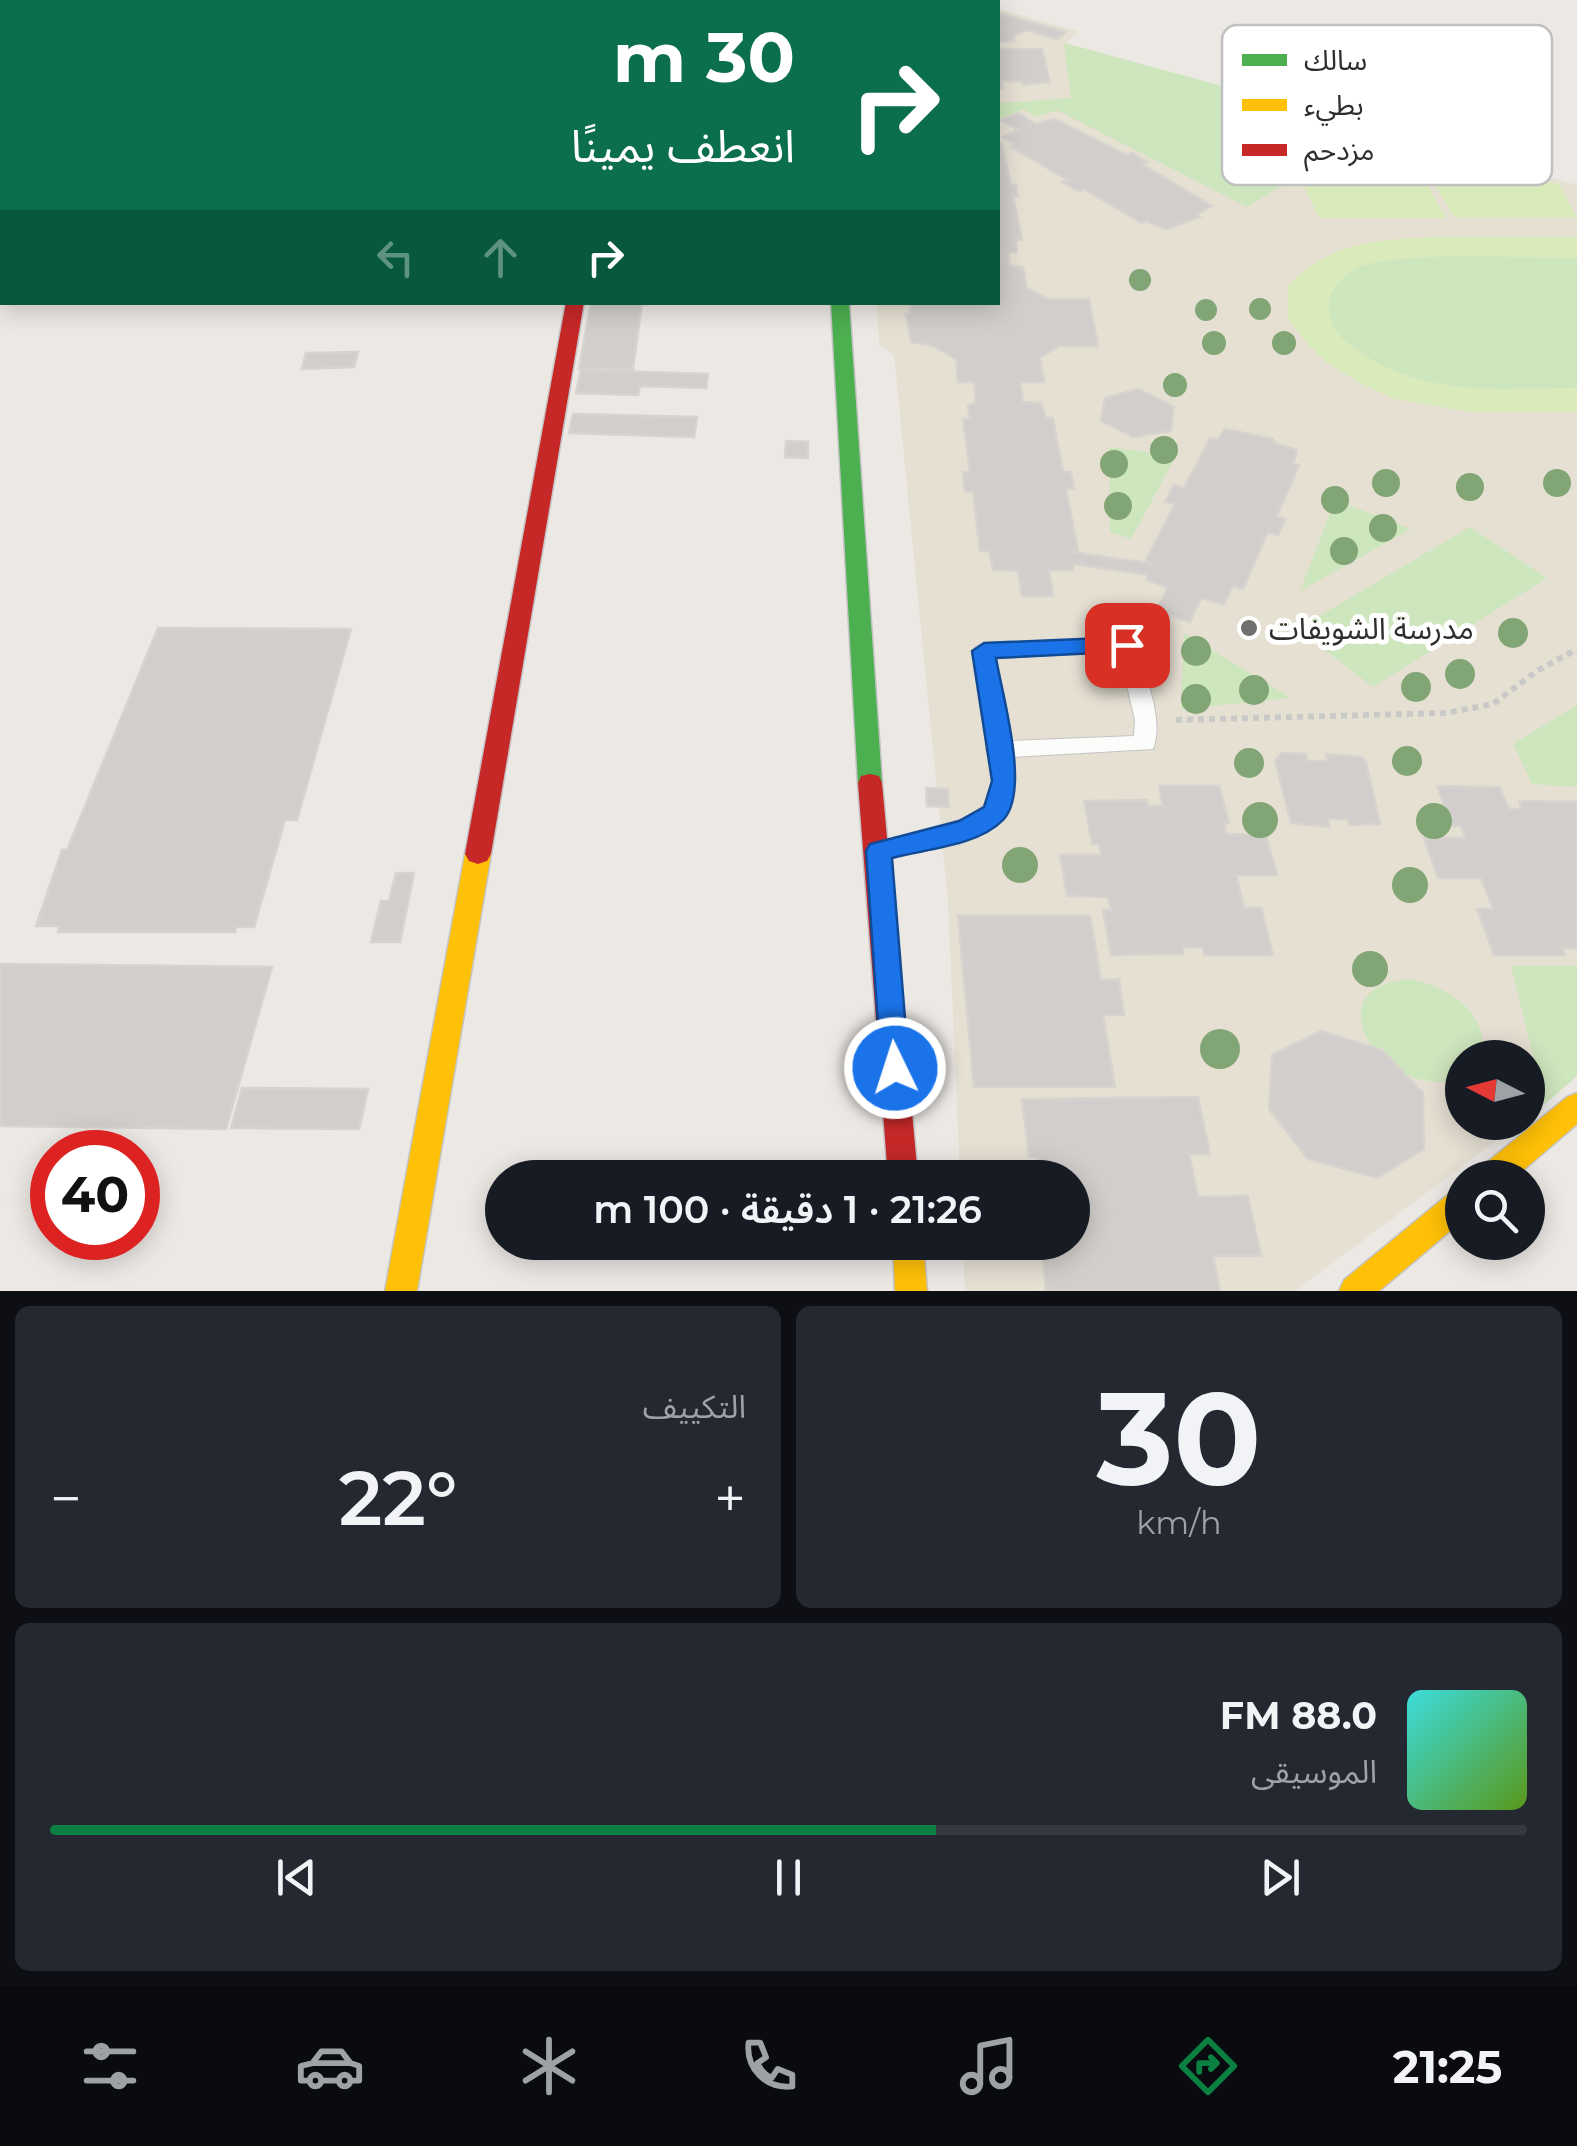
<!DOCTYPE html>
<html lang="ar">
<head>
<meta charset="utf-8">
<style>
  body { margin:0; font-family:Montserrat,"Noto Sans Arabic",sans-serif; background:#242831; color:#f1f3f6; direction:rtl; height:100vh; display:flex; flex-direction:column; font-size:38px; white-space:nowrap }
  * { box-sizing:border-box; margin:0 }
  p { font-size:32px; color:#9ea1a6 }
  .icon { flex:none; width:55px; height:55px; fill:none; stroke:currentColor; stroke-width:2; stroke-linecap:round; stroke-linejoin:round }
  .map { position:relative; height:1291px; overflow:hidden; direction:ltr }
  .side { display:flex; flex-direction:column; gap:15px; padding:15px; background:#0d0f14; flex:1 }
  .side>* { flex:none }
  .banner { position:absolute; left:0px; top:0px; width:1000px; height:305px; box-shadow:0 5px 25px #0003; direction:rtl; background:#0b6e4f; color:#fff; overflow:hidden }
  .needle { width:65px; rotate:276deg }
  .controls { position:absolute; left:1445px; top:1040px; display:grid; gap:20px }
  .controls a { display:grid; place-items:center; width:100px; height:100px; border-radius:50%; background:#171b24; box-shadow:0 5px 25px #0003; font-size:50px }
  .speed { position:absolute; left:30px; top:1130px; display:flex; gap:20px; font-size:50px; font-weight:700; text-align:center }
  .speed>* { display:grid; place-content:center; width:130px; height:130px; border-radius:50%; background:#171b24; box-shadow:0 5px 25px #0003; line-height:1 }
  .speed .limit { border:15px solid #d22; background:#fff; color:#111 }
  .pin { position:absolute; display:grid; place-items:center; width:85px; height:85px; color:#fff; margin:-42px; border-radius:20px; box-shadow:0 5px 15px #0006 }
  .me { position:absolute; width:110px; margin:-55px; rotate:356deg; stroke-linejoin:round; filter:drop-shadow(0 0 8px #0008) }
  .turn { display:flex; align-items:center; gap:35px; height:210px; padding:0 40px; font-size:45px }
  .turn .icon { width:130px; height:130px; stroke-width:2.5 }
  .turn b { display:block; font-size:70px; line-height:85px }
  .lanes { display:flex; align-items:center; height:95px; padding:0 40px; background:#0003; justify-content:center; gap:50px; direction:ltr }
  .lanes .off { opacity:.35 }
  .big { font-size:75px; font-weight:600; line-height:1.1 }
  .side .widget { flex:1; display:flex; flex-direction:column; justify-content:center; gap:15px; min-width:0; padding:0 35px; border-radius:15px; background:#242831 }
  .side .dial { align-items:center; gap:0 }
  .dial b { font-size:130px; line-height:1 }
  .song { display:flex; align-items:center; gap:30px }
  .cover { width:120px; height:120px; border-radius:15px; background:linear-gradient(135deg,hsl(180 70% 55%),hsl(90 70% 35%)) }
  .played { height:10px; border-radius:5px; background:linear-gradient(90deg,#0b8043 60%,#363941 60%) }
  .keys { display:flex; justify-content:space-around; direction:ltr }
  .heat { display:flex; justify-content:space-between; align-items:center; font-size:55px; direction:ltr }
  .side .tiles { flex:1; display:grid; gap:15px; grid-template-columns:1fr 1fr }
  .widget:last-child { grid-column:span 2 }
  .trip { position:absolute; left:485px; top:1160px; width:605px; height:100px; border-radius:50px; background:#171b24; box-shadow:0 5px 25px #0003; font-weight:600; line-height:100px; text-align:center; direction:rtl }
  .dock { display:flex; height:160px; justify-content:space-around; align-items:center; background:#090b0e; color:#9ea1a6 }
  .dock .icon { width:70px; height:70px }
  .dock .on { color:#0b8043 }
  .dock b { font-size:45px; color:#f1f3f6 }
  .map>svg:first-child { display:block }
  .education { fill:#e6e0d3 }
  .green { fill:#cee6be }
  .pitch { fill:#d9eabb }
  .building { fill:#d1cecb; stroke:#d7d4d0; stroke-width:2.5 }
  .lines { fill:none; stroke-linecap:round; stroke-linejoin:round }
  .lane-casing { stroke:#c5c4c5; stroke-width:2 }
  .street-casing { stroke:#c5c4c5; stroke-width:42 }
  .fast-casing { stroke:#c5c4c5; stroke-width:3 }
  .slow-casing { stroke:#c5c4c5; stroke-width:3 }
  .jam-casing { stroke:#c5c4c5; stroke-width:3 }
  .path { stroke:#c9c9c8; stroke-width:6; stroke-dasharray:6 5; stroke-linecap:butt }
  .lane { fill:#fcfcfb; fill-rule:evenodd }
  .street { stroke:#fcfcfb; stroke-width:40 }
  .fast { fill:#4caf50; fill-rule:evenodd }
  .slow { fill:#ffc107; fill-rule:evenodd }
  .jam { fill:#c62828; fill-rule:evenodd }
  .tree { fill:#82a575 }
  .route { fill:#1a73e8; stroke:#114b97; stroke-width:2.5 }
  .poi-dot { fill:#706f6e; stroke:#fff; stroke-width:4 }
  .labels { text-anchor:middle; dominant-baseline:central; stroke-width:10; stroke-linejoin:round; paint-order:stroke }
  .poi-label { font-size:30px; fill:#2e2e2e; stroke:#fff; text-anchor:start }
  .key { fill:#fff; stroke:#c0c0c0; stroke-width:2.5 }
  .key-label { font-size:28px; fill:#2e2e2e }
</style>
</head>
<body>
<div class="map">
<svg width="1577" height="1291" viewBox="0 0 1577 1291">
  <rect width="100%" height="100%" fill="#ece8e4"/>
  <path class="education" d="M998,9L1079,31L1066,43L1577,185V1076L1528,1117V1058H1462V1122L1520,1123L1295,1291H965L963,1243L1072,1242V1178L960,1177L948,901L894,355L879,344L877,303L998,302Z"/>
  <path class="green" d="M1064,43L1333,116L1375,128L1247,207L1057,110L1037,117L1023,109L998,120V103L1071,98Z
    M1577,258V388C1504,388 1427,398 1363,354C1347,343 1335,336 1330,316C1324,294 1339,278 1357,268C1391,250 1531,258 1577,258Z
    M1109,447L1176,456L1131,539L1110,532Z
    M1335,500L1411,529L1300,591Z
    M1470,527L1547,578L1373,687L1297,629Z
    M1184,633L1291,698L1181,709Z
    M1577,705V787L1532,784L1513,744Z
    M1511,966H1577V1076L1545,1104Z
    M1410,979C1450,987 1487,1012 1483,1056L1462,1058V1079C1382,1102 1309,986 1410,979Z"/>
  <path class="pitch" d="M1434,183H1558L1577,217H1454Z
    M1303,184H1427L1446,218H1319Z
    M1431,237H1577V258C1531,258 1391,250 1357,268C1339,278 1324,294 1330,316C1335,336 1347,343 1363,354C1427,398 1504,388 1577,388V412H1471L1394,399L1358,382L1326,362L1306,342L1288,319V286C1332,241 1371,241 1431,237Z"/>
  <path class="building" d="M998,13L1066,32L1057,39L1026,30L1013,37L1014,41L998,42Z
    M998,49H1042L1050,82L1023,85L1022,81H1002L1003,88H998Z
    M1018,113L1036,124L1055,119L1126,155L1132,153L1147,162L1142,164L1212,206L1196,215L1200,217L1166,229L1147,221L1142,223L1084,189L1078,191L1062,182L1068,180L1011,147L1015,145L1003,137L1018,130L1001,120Z
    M998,144H1002L1011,185H1016L1018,196H1013L1022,240H1016L1017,252L1008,253L1010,266L1023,267L1027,288L1048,299H1089L1098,346H1059L1040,358L1044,382H1020L1023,402L1041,403L1046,418H1053L1063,472H1071L1074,489H1066L1078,551L1072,552L1154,564L1146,560L1175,504L1165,502L1174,485L1184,488L1210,438L1217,440L1225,429L1273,439L1274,443L1297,450L1293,463L1299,465L1277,516L1285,519L1278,535L1268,532L1243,589L1233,586L1224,604L1201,598L1190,622L1156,611L1168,587L1147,580L1148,575L1074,564L1073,570H1049L1053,596H1022L1018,571L993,570L989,551H980L973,492H965L963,472H970L963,419H970L968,406L976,402L974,382H958L956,359L933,346L911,342L906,314H910V302H998Z
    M591,302H642L633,369H579Z
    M358,352L354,367L302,369L306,353Z
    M581,370L708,374L706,388L640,386L638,395L576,393Z
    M1138,389L1174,407L1171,431L1133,437L1101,421L1105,398Z
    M573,414L697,417L694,437L569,433Z
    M786,441L808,442V458L785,457Z
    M158,628L351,629L297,820H285L254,927H236L235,932H58L60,926H36L62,850H67Z
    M1306,754L1307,761H1327L1326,754L1361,757L1366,762L1380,824L1349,825L1348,819H1328L1330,827L1291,823L1275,760L1282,753Z
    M1159,786H1219L1229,823H1224L1226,834L1266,835L1277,875H1236L1244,908H1261L1273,955H1204L1203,947H1183V954L1111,955L1103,910H1111L1108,897L1067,896L1060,855H1101L1099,844H1092L1084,801L1147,800L1148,806H1163Z
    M1437,786L1499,787L1509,809H1522L1519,801L1577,802V948H1562L1565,955H1494L1477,909H1493L1481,878H1438L1424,838H1465L1461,826H1452Z
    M926,788L948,789L949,807L927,806Z
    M396,873H414L400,942H371L381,901H389Z
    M958,916H1090L1101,980L1119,979L1124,1015H1103L1115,1087H974Z
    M0,964L272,967L226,1129L0,1126Z
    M1321,1031L1382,1050L1423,1093L1424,1149L1377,1178L1308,1159L1269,1109L1272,1055Z
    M242,1088L368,1089L359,1129L231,1128Z
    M1198,1097L1210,1154H1189L1198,1197L1248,1196L1261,1256H1213L1220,1291H1046L1042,1249L1049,1248L1048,1242H1072V1178H991L990,1173H1039L1037,1157H1029L1022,1099Z"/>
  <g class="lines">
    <g class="lane-casing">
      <path id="lane" d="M881,0L882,2L817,1L818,0Z
        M1127,638L1137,645C1144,674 1165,720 1153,749L1012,757L1016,781L1002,818L974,835L881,859L873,856L870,850L873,844C916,830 1028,823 986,750L988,746L973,651L976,646ZM1119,652L1135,720L1134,736L1009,741L994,658Z"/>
    </g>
    <g class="street-casing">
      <path id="street" d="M627,2L628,0"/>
    </g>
    <g class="fast-casing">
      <path id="fast" d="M831,302H849L882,783L879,790H861L858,783Z"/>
    </g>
    <g class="slow-casing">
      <path id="slow" d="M816,0H830V2H817Z
        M478,844L487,847L491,854L417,1291H385L465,854L469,847Z
        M1577,1093V1124L1514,1178H1476L1480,1168L1567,1097Z
        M1462,1188V1221L1379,1291H1339L1344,1280L1451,1192Z
        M893,1242H923L927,1291H895Z"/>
    </g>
    <g class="jam-casing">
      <path id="jam" d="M566,302H584L491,854L487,861L478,864L469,861L465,854Z
        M870,774L879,776L882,783L918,1178H888L858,783L861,776Z"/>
    </g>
    <path class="path" d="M1176,720L1446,713L1493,704L1537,671L1577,649"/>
    <use href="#lane" class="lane"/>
    <use href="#street" class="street"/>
    <use href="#fast" class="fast"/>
    <use href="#slow" class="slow"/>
    <use href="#jam" class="jam"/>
  </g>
  <g class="tree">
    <circle cx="1140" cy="280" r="11"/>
    <circle cx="1260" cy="309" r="11"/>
    <circle cx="1206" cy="310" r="11"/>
    <circle cx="1214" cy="343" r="12"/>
    <circle cx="1284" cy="343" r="12"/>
    <circle cx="1175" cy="385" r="12"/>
    <circle cx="1164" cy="450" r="14"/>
    <circle cx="1114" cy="464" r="14"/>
    <circle cx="1386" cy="483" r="14"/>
    <circle cx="1557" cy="483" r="14"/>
    <circle cx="1470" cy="487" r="14"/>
    <circle cx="1335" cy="500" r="14"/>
    <circle cx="1118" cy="506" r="14"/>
    <circle cx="1383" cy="528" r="14"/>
    <circle cx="1344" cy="551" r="14"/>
    <circle cx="1513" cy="633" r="15"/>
    <circle cx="1196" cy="651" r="15"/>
    <circle cx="1460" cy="674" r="15"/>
    <circle cx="1416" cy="687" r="15"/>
    <circle cx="1254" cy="690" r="15"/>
    <circle cx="1196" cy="699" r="15"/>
    <circle cx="1407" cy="761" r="15"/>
    <circle cx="1249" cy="763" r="15"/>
    <circle cx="1260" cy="820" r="18"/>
    <circle cx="1434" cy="821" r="18"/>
    <circle cx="1020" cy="865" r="18"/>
    <circle cx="1410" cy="885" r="18"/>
    <circle cx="1370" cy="969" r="18"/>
    <circle cx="1220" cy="1049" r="20"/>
  </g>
  <path class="route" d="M1127,637L1138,645L1135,651L996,658C1002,695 1031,791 1003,820C978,846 925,849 892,858L909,1068L905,1078L895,1081L885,1078L881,1068L866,851L870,844L959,821L984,807L992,781L972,651L984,643Z"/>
  <circle class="poi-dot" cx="1249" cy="628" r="10"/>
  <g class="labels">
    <g class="poi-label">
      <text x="1269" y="628">مدرسة الشويفات</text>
    </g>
  </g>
  <rect x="1222" y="25" width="330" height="160" rx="15" class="key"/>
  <rect x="1242" y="54" width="45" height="12" fill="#4caf50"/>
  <rect x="1242" y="99" width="45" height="12" fill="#ffc107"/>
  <rect x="1242" y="144" width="45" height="12" fill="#c62828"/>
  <g class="key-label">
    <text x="1304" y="70">سالك</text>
    <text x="1304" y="115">بطيء</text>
    <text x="1304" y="160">مزدحم</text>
  </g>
</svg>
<div class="controls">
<a><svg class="needle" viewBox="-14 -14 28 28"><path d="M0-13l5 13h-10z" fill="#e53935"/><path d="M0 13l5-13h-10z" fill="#9ea1a6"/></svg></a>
<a><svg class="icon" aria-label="search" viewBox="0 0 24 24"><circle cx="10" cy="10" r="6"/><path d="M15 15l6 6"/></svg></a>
</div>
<div class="speed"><div class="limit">40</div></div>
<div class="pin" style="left:1127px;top:645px;background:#d93025"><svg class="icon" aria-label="arrive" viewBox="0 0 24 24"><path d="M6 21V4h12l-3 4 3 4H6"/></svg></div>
<svg class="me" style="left:895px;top:1068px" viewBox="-20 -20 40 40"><circle r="17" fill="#1a73e8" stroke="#fff" stroke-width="3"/><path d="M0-11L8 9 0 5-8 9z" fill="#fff"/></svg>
<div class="trip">21:26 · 1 دقيقة · 100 m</div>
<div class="banner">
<div class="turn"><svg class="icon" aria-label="right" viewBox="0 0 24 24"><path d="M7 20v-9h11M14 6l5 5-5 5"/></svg><div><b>30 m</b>انعطف يمينًا</div></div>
<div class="lanes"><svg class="icon off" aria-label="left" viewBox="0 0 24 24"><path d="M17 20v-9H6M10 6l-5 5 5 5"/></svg><svg class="icon off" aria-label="ahead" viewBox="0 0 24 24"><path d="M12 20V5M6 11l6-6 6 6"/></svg><svg class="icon" aria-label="right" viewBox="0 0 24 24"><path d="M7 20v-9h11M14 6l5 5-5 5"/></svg></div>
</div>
</div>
<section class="side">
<div class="tiles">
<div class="widget dial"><b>30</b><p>km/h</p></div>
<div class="widget"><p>التكييف</p>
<div class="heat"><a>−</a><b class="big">22°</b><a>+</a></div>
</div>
<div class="widget">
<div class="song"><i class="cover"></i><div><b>88.0 FM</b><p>الموسيقى</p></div></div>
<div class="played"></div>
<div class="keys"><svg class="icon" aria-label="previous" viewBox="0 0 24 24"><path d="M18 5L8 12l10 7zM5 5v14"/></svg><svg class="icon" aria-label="pause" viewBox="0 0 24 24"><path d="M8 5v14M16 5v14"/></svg><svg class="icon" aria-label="next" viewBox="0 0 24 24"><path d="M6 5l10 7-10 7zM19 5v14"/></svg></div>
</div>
</div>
</section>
<nav class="dock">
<b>21:25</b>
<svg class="icon on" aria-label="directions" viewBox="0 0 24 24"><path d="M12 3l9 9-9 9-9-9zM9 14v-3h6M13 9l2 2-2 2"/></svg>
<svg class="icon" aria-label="music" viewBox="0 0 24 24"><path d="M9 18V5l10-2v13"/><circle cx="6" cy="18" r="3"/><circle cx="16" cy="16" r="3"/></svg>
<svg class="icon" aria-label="phone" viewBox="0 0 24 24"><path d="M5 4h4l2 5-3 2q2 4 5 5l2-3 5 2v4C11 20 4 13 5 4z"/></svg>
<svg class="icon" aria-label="climate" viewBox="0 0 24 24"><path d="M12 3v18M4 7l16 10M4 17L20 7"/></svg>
<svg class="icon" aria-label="car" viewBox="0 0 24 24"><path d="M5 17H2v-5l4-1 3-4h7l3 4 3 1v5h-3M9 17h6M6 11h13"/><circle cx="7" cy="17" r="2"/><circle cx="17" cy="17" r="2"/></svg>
<svg class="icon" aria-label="filters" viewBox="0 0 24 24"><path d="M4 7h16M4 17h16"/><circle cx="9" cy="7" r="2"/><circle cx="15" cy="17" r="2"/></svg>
</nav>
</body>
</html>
